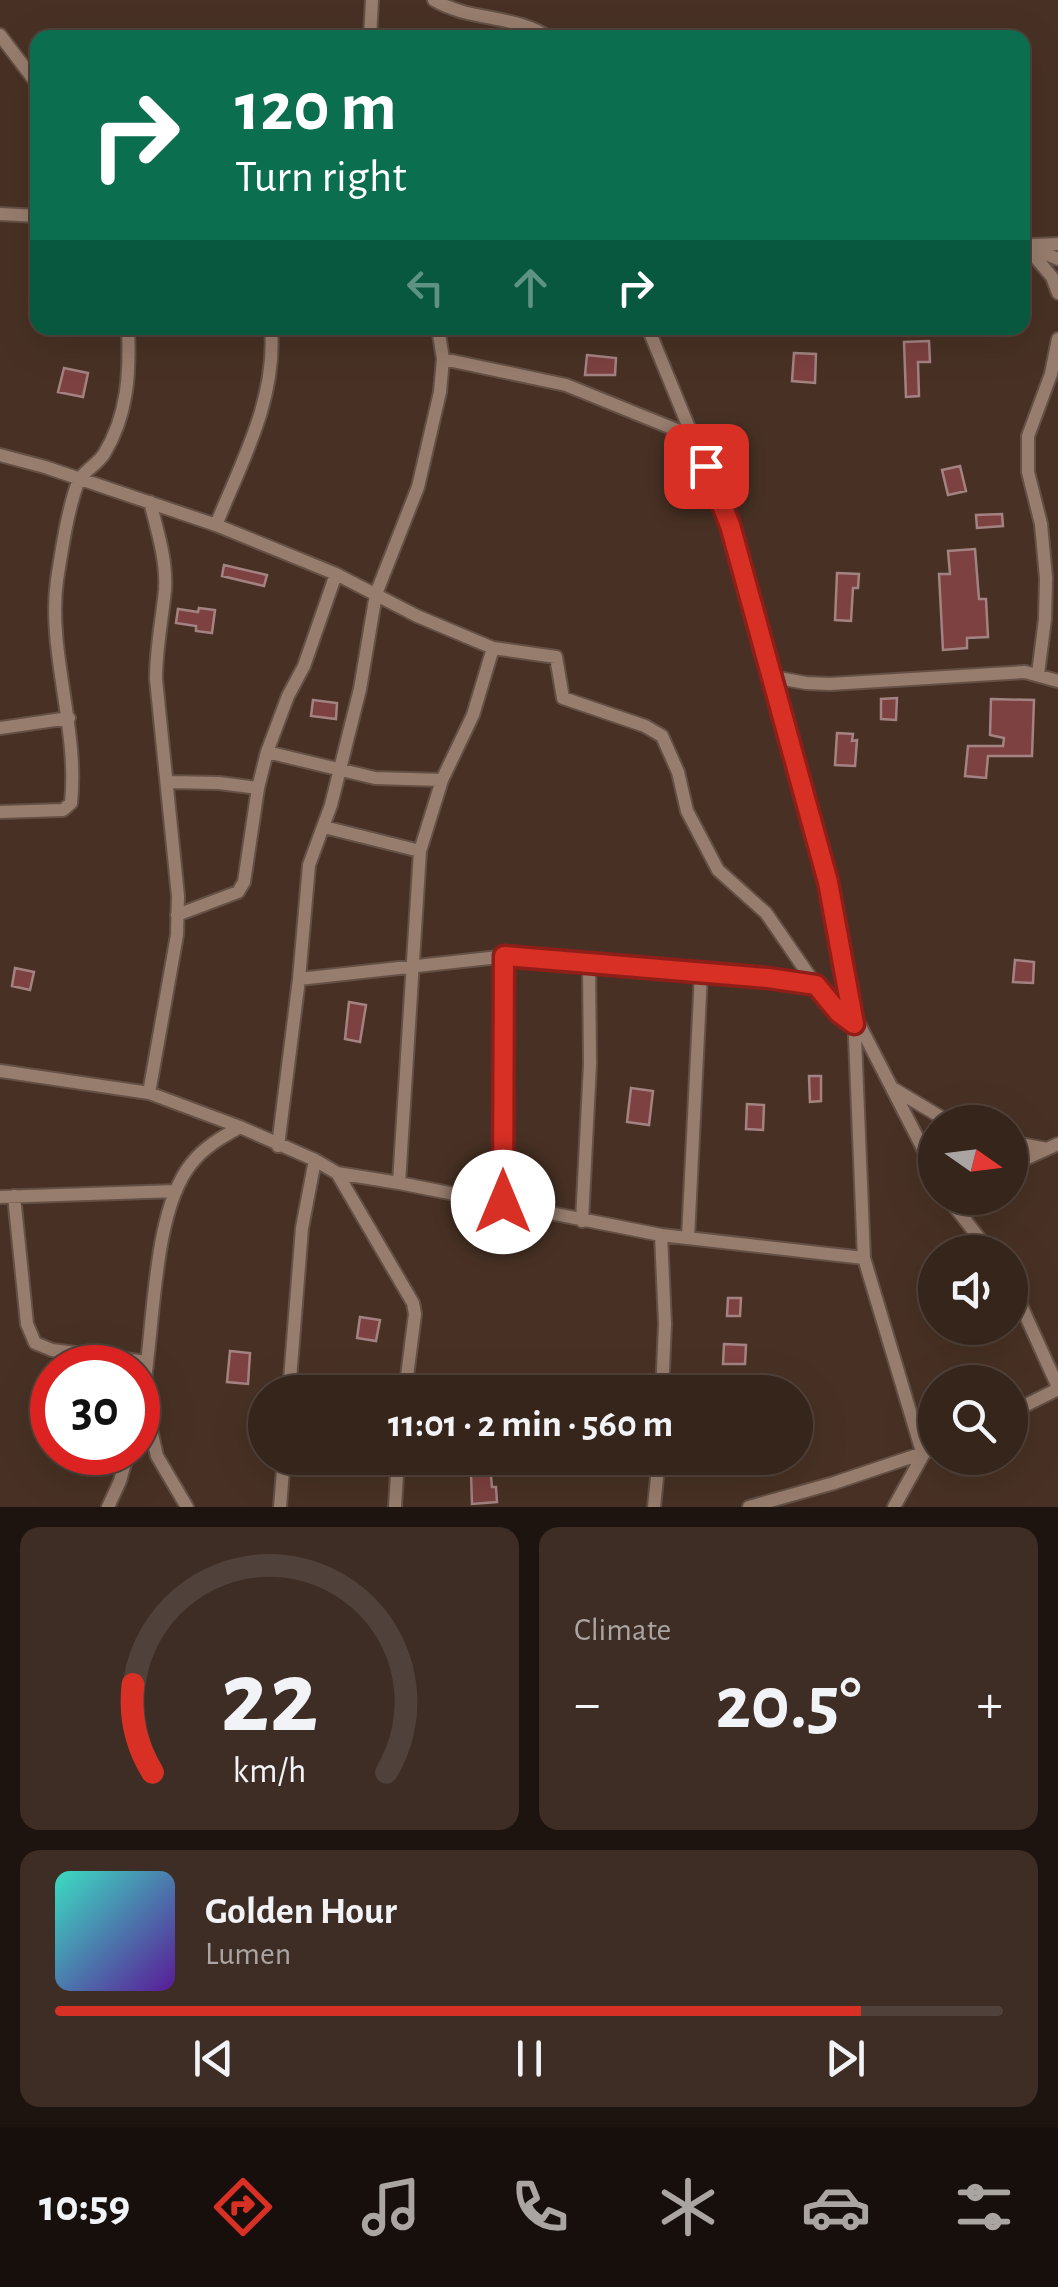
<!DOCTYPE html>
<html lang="en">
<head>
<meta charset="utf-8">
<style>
  body { margin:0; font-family:"Alegreya Sans",sans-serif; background:#3d2d24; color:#f1f3f6; height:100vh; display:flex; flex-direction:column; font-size:38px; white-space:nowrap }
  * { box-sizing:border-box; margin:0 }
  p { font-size:32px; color:#aaa5a3 }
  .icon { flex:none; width:55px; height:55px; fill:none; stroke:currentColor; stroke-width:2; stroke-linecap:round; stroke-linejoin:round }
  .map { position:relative; height:1507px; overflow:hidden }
  .details { display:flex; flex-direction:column; gap:20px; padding:20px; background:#1e140f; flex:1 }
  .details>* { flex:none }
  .guide { position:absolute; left:30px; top:30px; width:1000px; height:305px; border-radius:20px; box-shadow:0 10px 40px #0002,0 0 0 2px #50423a; background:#0b6e4f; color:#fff; overflow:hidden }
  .needle { width:65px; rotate:104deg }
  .buttons { position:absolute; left:918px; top:1105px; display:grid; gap:20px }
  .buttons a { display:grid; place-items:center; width:110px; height:110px; border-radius:50%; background:#36251b; box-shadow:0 10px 40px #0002,0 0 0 2px #50423a; font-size:50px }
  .speed { position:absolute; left:30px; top:1345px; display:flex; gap:20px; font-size:50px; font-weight:700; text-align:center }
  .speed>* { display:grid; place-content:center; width:130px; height:130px; border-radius:50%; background:#36251b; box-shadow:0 10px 40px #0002,0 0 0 2px #50423a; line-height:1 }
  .speed .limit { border:15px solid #d22; background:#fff; color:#111 }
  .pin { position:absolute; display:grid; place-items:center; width:85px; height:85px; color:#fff; margin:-42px; border-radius:20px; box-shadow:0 5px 15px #0006 }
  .me { position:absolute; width:110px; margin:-55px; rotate:0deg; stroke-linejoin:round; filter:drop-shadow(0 0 8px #0008) }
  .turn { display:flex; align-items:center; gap:35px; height:210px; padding:0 40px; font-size:45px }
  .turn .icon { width:130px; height:130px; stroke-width:2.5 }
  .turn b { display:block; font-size:70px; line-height:85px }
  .lanes { display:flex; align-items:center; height:95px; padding:0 40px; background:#0003; justify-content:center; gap:50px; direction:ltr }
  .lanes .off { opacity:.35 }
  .big { font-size:75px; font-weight:700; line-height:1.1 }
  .details .card { flex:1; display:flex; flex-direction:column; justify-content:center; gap:15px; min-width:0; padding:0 35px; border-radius:20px; background:#3d2d24 }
  .details .dial { align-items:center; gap:0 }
  .dial svg { height:260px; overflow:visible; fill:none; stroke:#50423a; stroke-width:7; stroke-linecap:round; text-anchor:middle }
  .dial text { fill:#f1f3f6; stroke:none }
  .song { display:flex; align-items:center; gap:30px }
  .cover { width:120px; height:120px; border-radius:15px; background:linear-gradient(135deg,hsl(170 70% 55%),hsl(270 70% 35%)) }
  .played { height:10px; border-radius:5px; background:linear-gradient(90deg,#d93025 85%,#50423a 85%) }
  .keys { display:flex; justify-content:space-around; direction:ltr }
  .heat { display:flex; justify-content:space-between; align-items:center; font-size:55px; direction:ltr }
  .details .tiles { flex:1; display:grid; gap:20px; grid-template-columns:1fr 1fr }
  .card:last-child { grid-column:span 2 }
  .trip { position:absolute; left:248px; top:1375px; width:565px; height:100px; border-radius:50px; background:#36251b; box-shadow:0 10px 40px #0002,0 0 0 2px #50423a; font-weight:700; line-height:100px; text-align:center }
  .menu { display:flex; height:160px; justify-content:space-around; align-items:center; background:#160f0b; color:#aaa5a3 }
  .menu .icon { width:70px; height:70px }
  .menu .selected { color:#d93025 }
  .menu b { font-size:45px; color:#f1f3f6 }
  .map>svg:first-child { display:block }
  .building { fill:#7c4140; stroke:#a38381; stroke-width:2.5 }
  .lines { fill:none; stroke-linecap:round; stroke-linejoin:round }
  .minor-casing { stroke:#645045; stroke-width:16 }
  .minor { stroke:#977d6e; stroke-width:12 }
  .route-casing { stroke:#8d1f18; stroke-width:25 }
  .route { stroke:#d93025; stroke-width:18 }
</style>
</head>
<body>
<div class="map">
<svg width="1058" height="1507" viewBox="0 0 1058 1507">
  <rect width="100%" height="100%" fill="#483124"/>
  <path class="building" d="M929,341L930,362H918L919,396L906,397L904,342Z
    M794,353L816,354L815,383L792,381Z
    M587,355L616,358L615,375H585Z
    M64,368L88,373L83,397L58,392Z
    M960,466L966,491L948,495L942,470Z
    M1002,514L1003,526L977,528L976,515Z
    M975,549L979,599H986L988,637L967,638V648L943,650L939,574H950L948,551Z
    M224,565L267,575L264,586L222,576Z
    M837,573L859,574L858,588H853L851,621L835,620Z
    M199,608L215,610L212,633L196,631V626L176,623L178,609L198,612Z
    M897,698L896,720L881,719V699Z
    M991,699L1034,700L1032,756H988L986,778L965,776L968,746H1003L1004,738L990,735Z
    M313,700L337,703L336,719L311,716Z
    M837,733L853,734L852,741L857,740L855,766L835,765Z
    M1015,960L1034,962L1033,983L1013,982Z
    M15,968L34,972L30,990L12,986Z
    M349,1002L366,1005L360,1042L345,1039Z
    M809,1076H821V1101L810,1102Z
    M631,1088L653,1091L649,1125L627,1122Z
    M747,1104L764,1105L763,1130L746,1129Z
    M728,1298H741L740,1316H727Z
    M360,1317L380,1320L376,1341L357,1338Z
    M724,1344L746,1345L745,1364H723Z
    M230,1351L250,1353L248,1384L227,1382Z
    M347,1382L381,1383V1392H347Z
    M477,1465L490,1466L492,1487H496L497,1502L472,1504L471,1473H477Z"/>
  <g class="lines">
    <g class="minor-casing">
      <path id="minor" d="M434,0C468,21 519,15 549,38
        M0,35L38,85
        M370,38L372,0
        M0,214L38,216
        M1033,245L1058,244
        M1026,246L1052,277L1058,293
        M1030,247L1058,259
        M648,328L729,525L828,882L854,1013L864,1258L923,1455L894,1507
        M443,359L566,385L694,437
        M0,455L45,467L216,525L336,574L417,616L493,648L556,657L563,698L645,726L662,736L678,772L687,811L718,870L766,913L826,1000L854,1023
        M216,525C242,461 277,398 271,328
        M1038,674L1045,619L1046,578L1041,524L1028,472V436L1051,374L1058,339
        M773,677L806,683L830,684L1025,672L1058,681
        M0,728L69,718
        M267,752L375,778L442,780
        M168,782L219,783L258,788
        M0,812L63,810L71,803C79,729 47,651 57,580C62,549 67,512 78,482C83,471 97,465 104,454C128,415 130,372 128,328
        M324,827L420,851
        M177,915L238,892L244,882L258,788L267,752L288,696L304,666L336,574
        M299,979L508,956L768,977L815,985
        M857,1020L935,1172
        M0,1071L149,1093L240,1127L315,1160L337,1173L399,1183L661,1235L864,1258
        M894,1089L949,1122
        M149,1093L177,935L178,896L156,679C156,648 162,620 165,590C167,560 157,530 150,502
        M1010,1142L1047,1149
        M278,1146L299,979L309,865L331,805L360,689L376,594L418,487L440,392L443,359L438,328
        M1010,1166L1058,1144
        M337,1173L413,1303L415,1314L405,1392
        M399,1183L420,851L442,780L473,715L493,648
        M14,1196L27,1324L35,1343L52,1350L147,1362
        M0,1197L176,1191
        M948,1198L990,1252
        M503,1203V957
        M582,1221L590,1064L589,964
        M661,1235L665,1324L662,1392
        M688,1238L701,974
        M1010,1281L1058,1387
        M289,1392L302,1228L315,1160
        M144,1399L157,1456L187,1507
        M1010,1413L1058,1389
        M138,1417C156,1348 148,1218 191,1164C204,1147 222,1137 240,1127
        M108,1507L120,1481L128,1452
        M280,1507L284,1458
        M395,1507L398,1458
        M654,1507L659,1458
        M749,1507L834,1483L935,1449"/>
    </g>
    <use href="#minor" class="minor"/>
  </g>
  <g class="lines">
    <g class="route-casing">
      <path id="route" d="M503,1202L504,956L768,978L816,985L839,1013L854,1024L828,882L730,525L706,466"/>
    </g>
    <use href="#route" class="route"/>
  </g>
</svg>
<div class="buttons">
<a><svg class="needle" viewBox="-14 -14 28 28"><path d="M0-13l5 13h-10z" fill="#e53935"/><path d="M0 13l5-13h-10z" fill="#aaa5a3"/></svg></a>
<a><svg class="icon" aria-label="sound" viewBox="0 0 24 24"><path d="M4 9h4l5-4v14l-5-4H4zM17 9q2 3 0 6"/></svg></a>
<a><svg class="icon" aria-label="search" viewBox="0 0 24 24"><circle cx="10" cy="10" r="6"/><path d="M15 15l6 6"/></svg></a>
</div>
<div class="speed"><div class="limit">30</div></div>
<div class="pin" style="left:706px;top:466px;background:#d93025"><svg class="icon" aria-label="arrive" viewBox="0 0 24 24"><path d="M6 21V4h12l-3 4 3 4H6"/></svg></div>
<svg class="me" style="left:503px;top:1202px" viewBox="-20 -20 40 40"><circle r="19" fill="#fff"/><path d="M0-13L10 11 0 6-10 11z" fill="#d93025"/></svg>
<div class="trip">11:01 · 2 min · 560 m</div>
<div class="guide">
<div class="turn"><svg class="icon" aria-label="right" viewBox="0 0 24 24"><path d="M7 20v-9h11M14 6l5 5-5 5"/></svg><div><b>120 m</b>Turn right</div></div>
<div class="lanes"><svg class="icon off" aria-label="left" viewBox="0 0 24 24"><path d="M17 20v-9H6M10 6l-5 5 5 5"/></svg><svg class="icon off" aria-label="ahead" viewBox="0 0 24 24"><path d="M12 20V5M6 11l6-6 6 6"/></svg><svg class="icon" aria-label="right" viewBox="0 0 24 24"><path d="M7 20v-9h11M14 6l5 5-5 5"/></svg></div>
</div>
</div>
<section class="details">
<div class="tiles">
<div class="card dial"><svg viewBox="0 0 100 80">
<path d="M14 69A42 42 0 1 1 86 69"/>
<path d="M14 69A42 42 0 0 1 8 42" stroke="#d93025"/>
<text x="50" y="56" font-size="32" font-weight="700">22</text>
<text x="50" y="72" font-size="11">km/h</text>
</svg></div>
<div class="card"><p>Climate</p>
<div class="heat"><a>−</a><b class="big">20.5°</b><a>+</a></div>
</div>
<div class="card">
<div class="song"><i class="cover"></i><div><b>Golden Hour</b><p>Lumen</p></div></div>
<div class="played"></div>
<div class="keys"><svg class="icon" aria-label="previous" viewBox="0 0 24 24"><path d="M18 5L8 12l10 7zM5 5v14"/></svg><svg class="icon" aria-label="pause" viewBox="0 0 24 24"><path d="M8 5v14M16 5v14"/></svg><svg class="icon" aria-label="next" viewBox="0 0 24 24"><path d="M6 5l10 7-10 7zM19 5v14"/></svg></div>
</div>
</div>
</section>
<nav class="menu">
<b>10:59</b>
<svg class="icon selected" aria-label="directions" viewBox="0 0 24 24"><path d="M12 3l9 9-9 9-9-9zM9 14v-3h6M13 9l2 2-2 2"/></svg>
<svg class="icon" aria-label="music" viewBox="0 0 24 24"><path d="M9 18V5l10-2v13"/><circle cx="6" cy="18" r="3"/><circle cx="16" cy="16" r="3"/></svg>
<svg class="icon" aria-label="phone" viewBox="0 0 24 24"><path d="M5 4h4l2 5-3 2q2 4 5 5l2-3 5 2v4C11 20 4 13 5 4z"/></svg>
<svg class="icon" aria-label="climate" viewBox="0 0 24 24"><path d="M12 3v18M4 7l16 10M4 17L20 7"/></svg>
<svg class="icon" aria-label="car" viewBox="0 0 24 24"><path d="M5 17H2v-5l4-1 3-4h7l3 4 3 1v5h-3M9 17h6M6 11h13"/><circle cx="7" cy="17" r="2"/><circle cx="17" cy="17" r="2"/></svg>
<svg class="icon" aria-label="filters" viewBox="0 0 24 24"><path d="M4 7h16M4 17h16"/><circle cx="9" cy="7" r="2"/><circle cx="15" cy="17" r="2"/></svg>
</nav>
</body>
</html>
